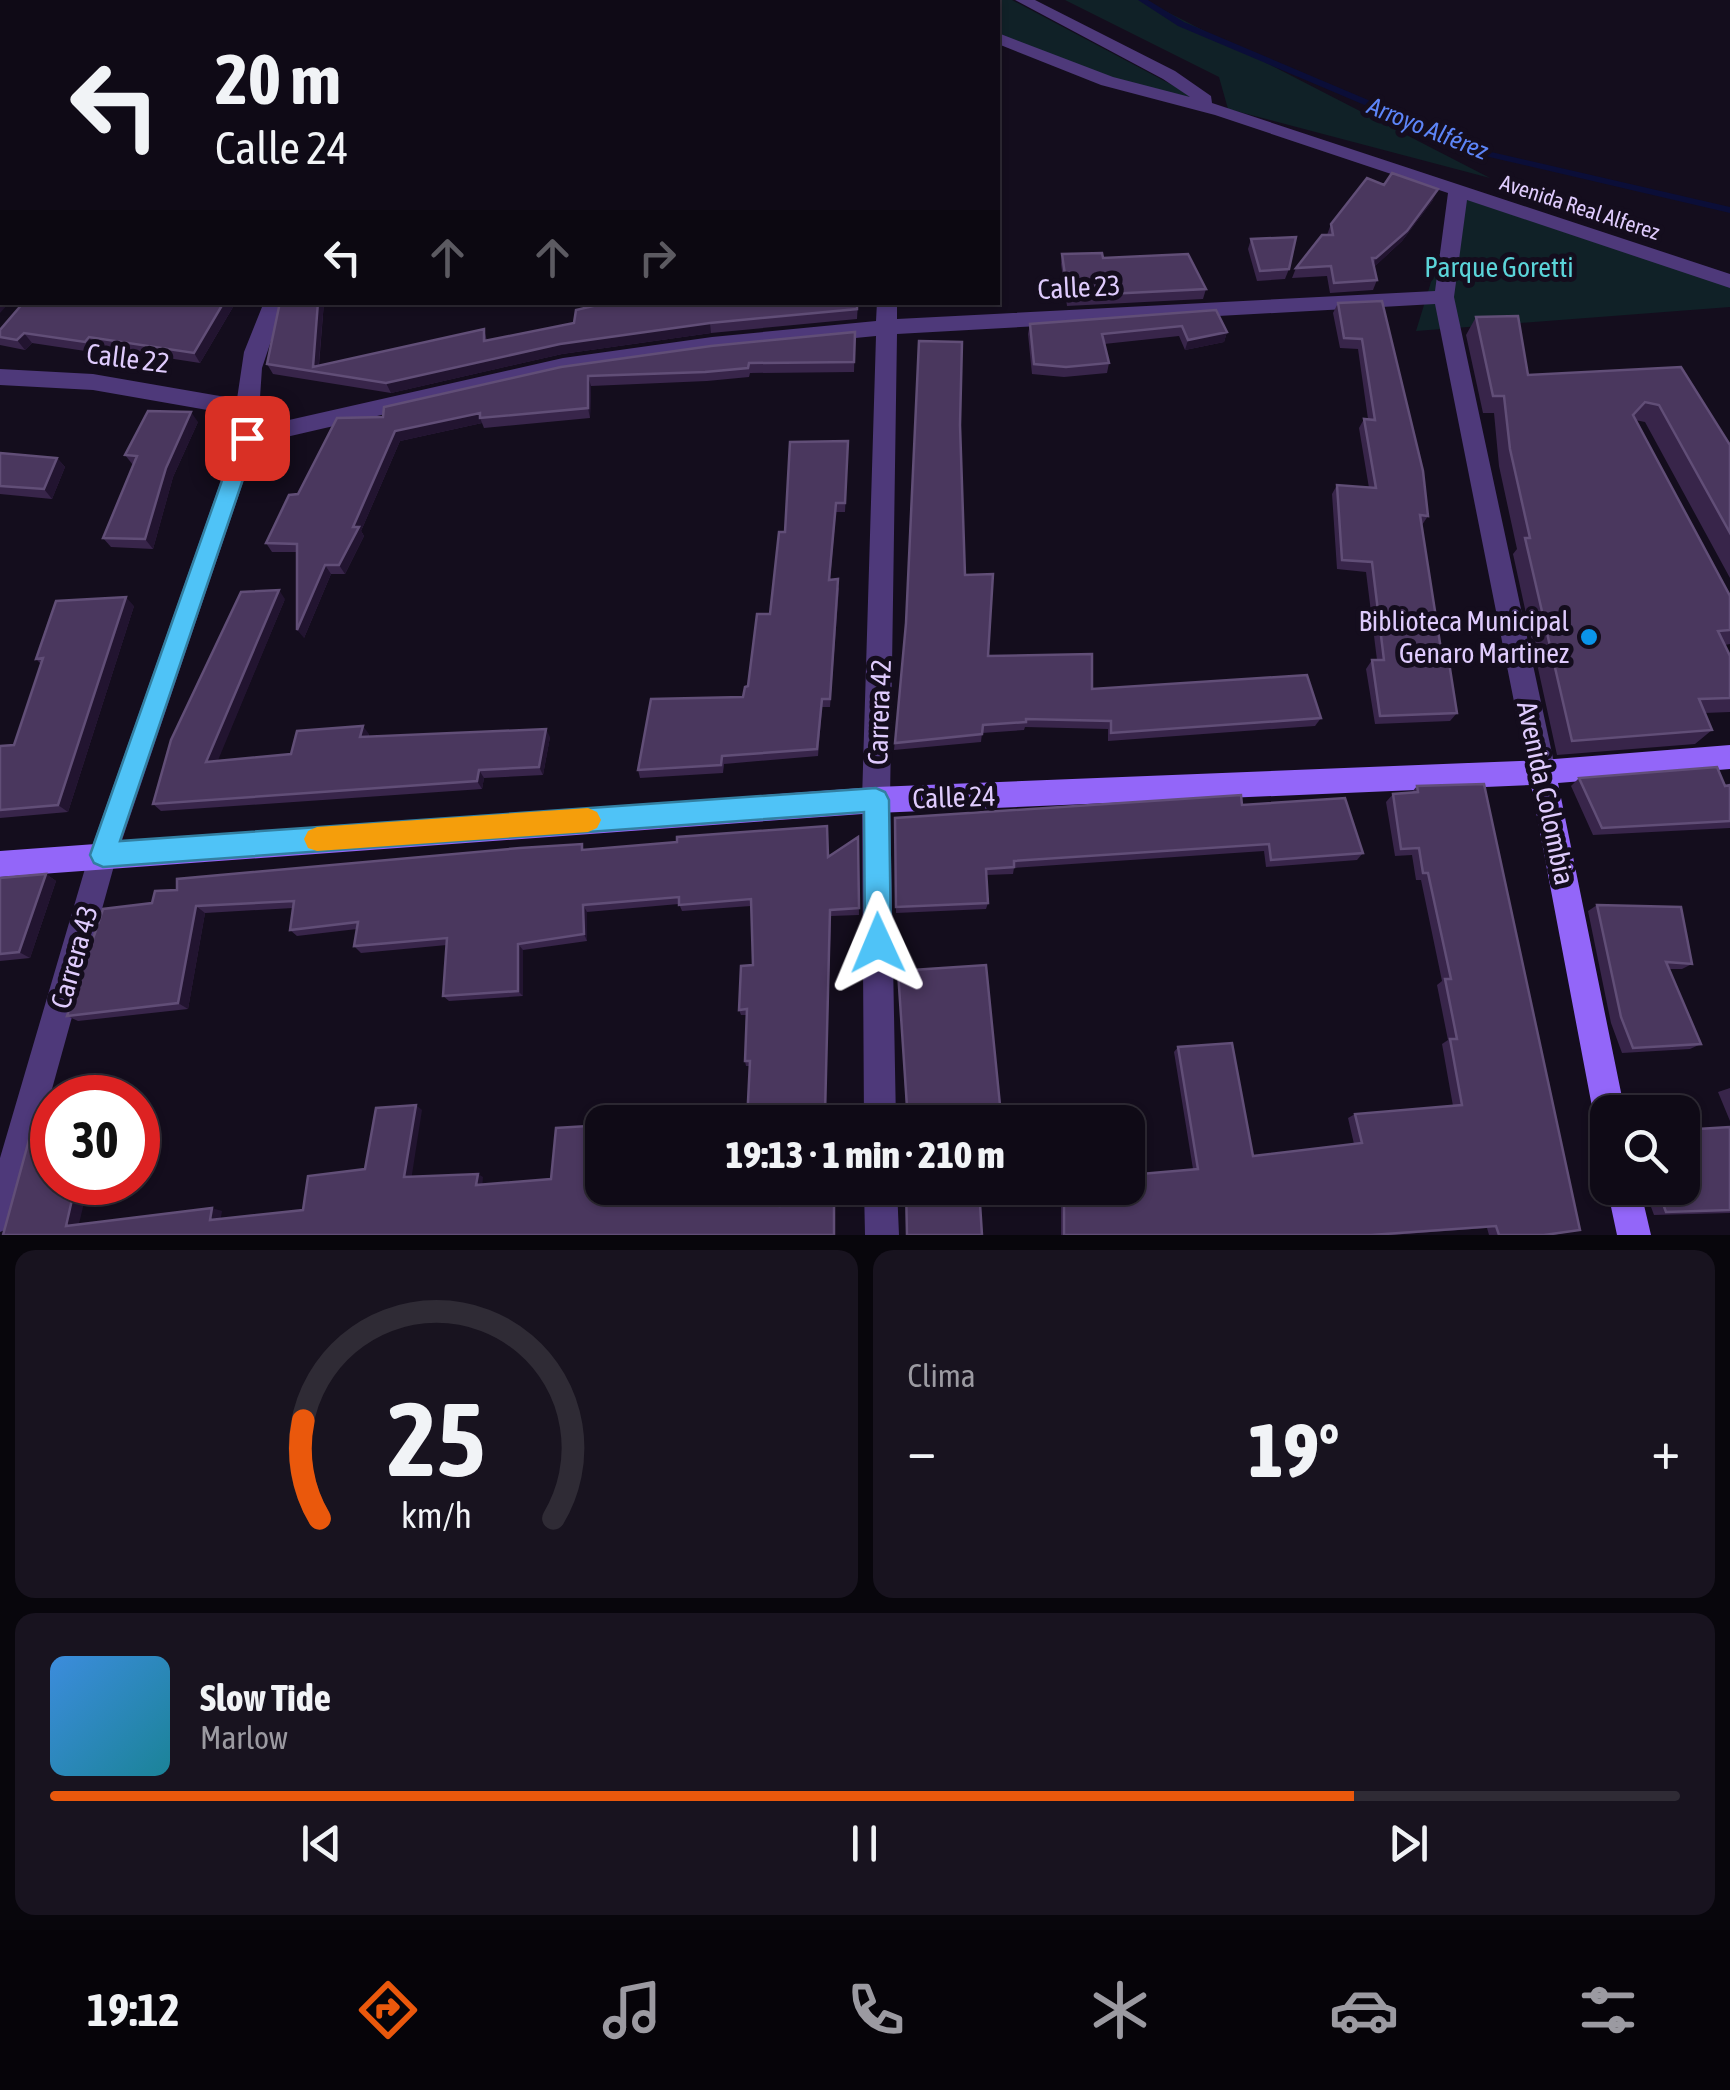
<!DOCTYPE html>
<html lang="es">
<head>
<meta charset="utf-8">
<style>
  body { margin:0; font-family:"Asap Condensed",sans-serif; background:#18131f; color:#f1f3f6; height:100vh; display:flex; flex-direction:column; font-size:38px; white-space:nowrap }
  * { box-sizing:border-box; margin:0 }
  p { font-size:32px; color:#9b9aa1 }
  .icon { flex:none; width:55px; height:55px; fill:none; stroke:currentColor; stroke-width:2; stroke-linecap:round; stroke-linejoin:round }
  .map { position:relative; height:1235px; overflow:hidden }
  .details { display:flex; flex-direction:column; gap:15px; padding:15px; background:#08060c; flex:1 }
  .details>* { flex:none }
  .guide { position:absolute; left:0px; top:0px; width:1000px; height:305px; box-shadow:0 2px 8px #0004,0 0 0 2px #2f2b35; background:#0f0a16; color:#f1f3f6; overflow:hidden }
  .controls { position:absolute; left:1590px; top:1095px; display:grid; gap:20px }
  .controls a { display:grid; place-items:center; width:110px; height:110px; border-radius:20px; background:#0f0a16; box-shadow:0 2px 8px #0004,0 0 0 2px #2f2b35; font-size:50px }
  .speed { position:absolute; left:30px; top:1075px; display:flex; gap:20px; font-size:50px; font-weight:700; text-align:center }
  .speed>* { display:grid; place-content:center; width:130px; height:130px; border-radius:50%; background:#0f0a16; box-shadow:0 2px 8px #0004,0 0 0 2px #2f2b35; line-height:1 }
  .speed .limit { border:15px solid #d22; background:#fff; color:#111 }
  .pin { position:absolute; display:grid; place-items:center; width:85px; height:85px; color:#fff; margin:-42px; border-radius:20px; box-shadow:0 5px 15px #0006 }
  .me { position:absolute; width:110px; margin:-55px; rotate:359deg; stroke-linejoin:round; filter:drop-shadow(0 0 8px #0008) }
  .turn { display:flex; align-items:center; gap:35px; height:210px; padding:0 50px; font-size:45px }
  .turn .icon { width:130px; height:130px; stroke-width:2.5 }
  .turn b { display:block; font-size:70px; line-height:85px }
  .lanes { display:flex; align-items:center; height:95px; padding:0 50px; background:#0003; justify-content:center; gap:50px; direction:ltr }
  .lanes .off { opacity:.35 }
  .big { font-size:75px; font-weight:800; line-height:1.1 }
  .details .widget { flex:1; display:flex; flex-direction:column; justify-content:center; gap:15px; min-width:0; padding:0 35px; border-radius:20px; background:#18131f }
  .details .dial { align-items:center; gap:0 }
  .dial svg { height:260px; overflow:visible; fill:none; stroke:#2f2b35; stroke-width:7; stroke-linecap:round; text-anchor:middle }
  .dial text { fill:#f1f3f6; stroke:none }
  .song { display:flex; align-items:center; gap:30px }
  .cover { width:120px; height:120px; border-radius:15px; background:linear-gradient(135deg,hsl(210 70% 55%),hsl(190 70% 35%)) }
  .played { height:10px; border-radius:5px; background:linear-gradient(90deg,#ea580c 80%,#2f2b35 80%) }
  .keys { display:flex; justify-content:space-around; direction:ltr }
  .heat { display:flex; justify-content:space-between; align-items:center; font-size:55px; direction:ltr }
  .details .tiles { flex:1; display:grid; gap:15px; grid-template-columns:1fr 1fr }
  .widget:last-child { grid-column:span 2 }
  .trip { position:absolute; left:585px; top:1105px; width:560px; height:100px; border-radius:20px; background:#0f0a16; box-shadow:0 2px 8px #0004,0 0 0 2px #2f2b35; font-weight:800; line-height:100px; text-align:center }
  .tabs { display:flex; height:160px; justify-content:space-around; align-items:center; background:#060409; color:#9b9aa1 }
  .tabs .icon { width:70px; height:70px }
  .tabs .selected { color:#ea580c }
  .tabs b { font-size:45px; color:#f1f3f6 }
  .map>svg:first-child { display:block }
  .green { fill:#102127 }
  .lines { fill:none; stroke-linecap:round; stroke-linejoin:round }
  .stream { fill:#0b0e38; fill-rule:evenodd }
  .street { fill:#4e397a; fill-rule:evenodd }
  .secondary { fill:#9366f9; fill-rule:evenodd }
  .wall { fill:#38254a }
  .shaded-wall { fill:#221430 }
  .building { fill:#4a375e; stroke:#614e77; stroke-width:2.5 }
  .route { fill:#4fc3f7; stroke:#337fa1; stroke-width:2.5 }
  .slow { fill:#f59e0b }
  .poi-dot { fill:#0a94ea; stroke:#140d1d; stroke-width:4 }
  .labels { text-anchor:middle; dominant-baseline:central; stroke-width:10; stroke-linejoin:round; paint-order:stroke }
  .far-street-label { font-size:22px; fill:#dfcbfd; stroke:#140d1d }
  .far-water-label { font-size:25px; font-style:italic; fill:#5d85f8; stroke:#140d1d }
  .park-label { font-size:28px; fill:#5bd4d9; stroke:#140d1d }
  .street-label { font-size:28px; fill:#dfcbfd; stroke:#140d1d }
  .poi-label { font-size:28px; fill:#dfcbfd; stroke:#140d1d; text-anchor:end }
</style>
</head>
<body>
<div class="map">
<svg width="1730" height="1235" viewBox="0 0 1730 1235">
  <rect width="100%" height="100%" fill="#140d1d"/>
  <path class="green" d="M902,0H1012L1221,111L1107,81L998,38V2Z
    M1065,0H1144L1490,178L1228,109L1219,77Z
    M1458,194L1730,287V307L1416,331Z"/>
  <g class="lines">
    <path class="stream" d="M1138,0H1148L1184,22L1491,152L1730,207V213L1485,156L1178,26Z"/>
    <path class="street" d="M870,0H886V2H870Z
      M894,0H915L916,2H896Z
      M1015,0H1035L1175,71L1211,96L1212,103L1730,274V288L1467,200L1454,297L1556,772L1552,781L1542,784L1532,781L1528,772L1435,304L897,334L890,800L896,1122H864L862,800L876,336L712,352L563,373L256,444L117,855L17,1215L12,1227L0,1232V1158L89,855L236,438V415L93,390L0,385V369L93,374L237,399L244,352L264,302H284L262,368L258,427L563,358L712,337L876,321L877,302H897V319L1435,291L1448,193L1215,115L1101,85L998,44V33L1113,77L1190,97L1163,79Z
      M0,165L2,166V178L0,177Z
      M864,1188H897L899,1235H865Z"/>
    <path class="secondary" d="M1730,745V769L1558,783L1625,1112H1608V1127L1598,1123L1593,1112L1531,785L876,813L0,877V851L876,787L1542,760Z
      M1607,1188H1640L1651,1235H1617Z"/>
  </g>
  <path class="wall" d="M1384,185L1433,200L1402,241L1374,267L1377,280L1373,290L1330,293L1327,276L1292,278L1296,268L1327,235L1331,224Z
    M1251,239L1289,269L1285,279L1257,281L1248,249Z
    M1062,254L1103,258L1206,289L1203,299L1067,306L1061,264Z
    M1382,301L1428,516L1422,525L1442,656L1457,713L1450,721L1375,724L1366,669L1372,660H1377L1366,572L1337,569L1332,494L1337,485L1369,488L1359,428L1364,419H1368L1358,349L1340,348L1333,313L1338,303Z
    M236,302L200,363L96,347L92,352L32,343L25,350L0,345V330Z
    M280,302H324L319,365L484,329L487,341L858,302L857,319L711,333L562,354L391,393L273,374L267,364Z
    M900,302H929V305H901Z
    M1216,310L1227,332L1224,342L1185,350L1179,336L1104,344L1109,363L1107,373L1064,377L1032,374L1028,334L1030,324Z
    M1476,317L1528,375L1681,367L1730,445V578L1645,422L1635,420L1730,596V644L1725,645L1730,656V712L1704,713L1712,730L1695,744L1557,755L1513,554L1517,549L1499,466L1494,413H1483L1466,335Z
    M855,332L854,372L750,373L749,377L707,381L591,386L590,418L484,428L482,423L400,441L361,531L364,536L345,574H331L304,638L297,552H272L266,543L298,494L383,417L384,407Z
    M198,422L173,477L153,549L111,547L103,538L133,465L125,455Z
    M960,425L965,575L988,656L1092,689L1321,718L1315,726L1108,741V729L1025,727L1024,730L982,733L981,742L894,750L906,624Z
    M848,450L845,512H836L830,580L839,588L830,707H822L818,756L724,764L723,773L640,778L638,770L743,697L748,686L770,614L785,532Z
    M0,453L57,458L65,467L52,499L0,494Z
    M285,599L217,761L291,754L369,734V737H550L543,775L484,778L482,789L161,811L153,804Z
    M134,606L68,812L0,818V746L14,745L41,664L36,659Z
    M1579,778L1730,785V828L1593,835L1571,786Z
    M1417,786L1580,1230L1553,1235H1489L1487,1228L1391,1235H1061V1188H1128L1129,1175L1193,1169L1174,1052L1178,1047L1253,1156L1354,1144L1348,1118L1355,1114L1453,1106L1442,1044L1448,1040L1437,985L1442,981L1421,880H1416L1412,855L1395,856L1386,802L1393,794L1411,793Z
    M1242,805L1363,853L1357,860L1266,867L1264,851L1014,868L1013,874L986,875L988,903L986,909L896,913L895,818Z
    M858,837L859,915L831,916L825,1118L785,1119V1122H747L750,1066H746L745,1061L746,1015H741L739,1010L753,965L751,906L682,911L679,904L587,912V941L523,950V996L449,1001L443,996L447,945L361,953L354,946L357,929L297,936L290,930L293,908L205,913L188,1009L78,1021L67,1016L103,909L585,850L828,856Z
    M46,874L56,881L30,958L0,961V878Z
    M1597,905L1692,964L1682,969H1669L1701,1044L1690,1049L1622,1053L1611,1023L1588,911Z
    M898,971L1000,1105L999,1110L974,1112L975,1122H907Z
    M1730,1088V1121L1718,1092Z
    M1730,1127V1213L1654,1215L1644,1188H1682Z"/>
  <path class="shaded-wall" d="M1438,189L1433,200L1402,241L1372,269L1376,258Z
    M2,292V302H10L0,313V295Z
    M224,302H236L200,363L194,353Z
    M318,302H324L318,372L313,367Z
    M710,323L711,333L562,354L391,393L386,383L560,344Z
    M1227,332L1224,342L1185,350L1188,340Z
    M24,333L32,343L25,350L17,340Z
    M89,337L96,347L92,352L85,342Z
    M588,376L591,386L590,418L588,408Z
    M191,412L198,422L173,477L153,549L145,539L166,468Z
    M480,413V418L482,423L400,441L361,531L364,536L345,574L339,565L353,527L395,431Z
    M57,458L65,467L52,499L44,489Z
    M836,503V512L829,588V580Z
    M325,565L331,574L304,638L297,630Z
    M279,590L285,599L214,770L206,762Z
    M126,597L134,606L68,812L58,805Z
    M363,726L369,734L366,745L360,737Z
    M546,729L550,737L543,775L539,767Z
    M479,770L484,778L482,789L477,781Z
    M46,874L56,881L30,958L19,952Z
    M583,905L587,912V941L584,934Z
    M196,906L205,913L188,1009L178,1003Z
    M518,944L523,950V996L518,991Z
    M416,1105L422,1110L411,1181L404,1177Z
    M587,1126L591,1130L590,1145L586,1141Z
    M478,1174L483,1177L482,1189L476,1185Z
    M76,1182H89L78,1228L66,1226Z
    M212,1208L222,1211L220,1223L210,1220Z"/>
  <path class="building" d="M0,0H425L423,2H2V128L0,127Z
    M461,0H593L591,2H460Z
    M620,0H761V2H619Z
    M812,0H836L846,2H812Z
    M1392,173L1438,189L1407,231L1376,258H1372L1377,280L1334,283L1331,266L1296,268L1322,235H1333L1331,224L1367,178L1384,185Z
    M0,223L2,224V292L0,295Z
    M1296,237L1289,269L1260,271L1251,239Z
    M1102,253L1103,258L1188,254L1206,289L1068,296L1062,254Z
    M1382,301L1423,471L1428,516L1420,515L1442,656H1448L1457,713L1380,716L1372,660H1384L1372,562L1342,560L1337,485L1376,488L1364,419L1375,420L1362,339L1344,338L1338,303Z
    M24,302L148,303L224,302L194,353L89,337L85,342L24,333L17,340L0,337V330Z
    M280,302H318L313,367L484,329V341L574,323L576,310L610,302H857V309L710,323L560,344L386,383L267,364Z
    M1216,310L1227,332L1188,340L1182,326L1102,334L1109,363L1066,367L1034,364L1030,324Z
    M1518,316L1528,375L1681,367L1730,445V533L1659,405L1645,402L1633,415L1730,596V630L1718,631L1730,656V698L1699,699L1712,730L1572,741L1525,538H1530L1510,449L1504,396H1493L1476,317Z
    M855,332L854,362L749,363L748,368L705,372L588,376V408L480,418V413L395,431L353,527H359L339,565H325L297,630V544L266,543L289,495L298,494L337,418L383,417L384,407L561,367L711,346Z
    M919,341L962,342L960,425L965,575L993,574L988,656L1092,654V689L1307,675L1321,718L1111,733V721L1026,719V722L983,725L982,734L895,743L906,623Z
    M148,411L191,412L166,468L145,539L103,538L137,456L125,455Z
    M848,441L845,503H836L829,580L838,579L830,699H822L817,749L722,756L721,765L638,770L651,699L743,697L745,687L748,686L757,614H770L779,532H785L790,442Z
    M0,453L57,458L44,489L0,486Z
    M279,590L206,762L291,754L297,731L363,726L360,737L546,729L539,767L479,770L477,781L153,804L171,740L241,592Z
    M126,597L58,805L0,810V746L14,745L43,658L36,659L56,601Z
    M1717,767L1725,786L1730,785V821L1602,828L1579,778Z
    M1484,784L1580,1230L1544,1235H1499L1496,1226L1371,1235H1064V1188H1128V1140L1129,1175L1198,1169L1178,1047L1232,1043L1253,1156L1362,1143L1355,1114L1462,1105L1450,1039H1457L1445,979H1451L1428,873H1423L1419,848L1401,849L1393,794L1418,792L1417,786Z
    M1241,795L1242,805L1345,798L1363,853L1271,860L1269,844L1014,861V867L986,869L988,903L896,907L895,818Z
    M827,826L828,857L858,837L859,908L830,910L825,1114L784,1115V1122H747L750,1061H745L747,1009L739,1010L741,966L753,965L751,899L679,905V897L583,905L584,934L518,944V991L443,996L447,938L354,946L358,922L290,930L294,901L196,906L178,1003L67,1016L103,909L152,903L155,891L177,890V879L520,848L582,844V850L677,842V837Z
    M46,874L19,952L0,954V878Z
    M1597,905L1681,907L1692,964L1666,962L1701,1044L1633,1048L1621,1017Z
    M986,965L1000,1105L974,1107L975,1122H908L898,971Z
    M416,1105L404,1177L478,1174L476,1185L551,1179L556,1128L587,1126L586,1141L602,1140V1188H781L780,1206L834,1202V1235H3L29,1140L52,1137V1182H76L66,1226L212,1208L210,1220L303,1210L308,1176L365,1169L376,1108Z
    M1730,1127V1210L1666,1212L1657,1188H1682V1130Z
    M906,1188H979L982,1235H907Z"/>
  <path class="route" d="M247,431L257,438L120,841L876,788L885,792L889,800L891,943L888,953L878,956L868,953L865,943L864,812L103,867L94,863L90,855L237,438Z"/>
  <path class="slow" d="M588,808L597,812L601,820L597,828L588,832L317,851L308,848L304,839L308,831L317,827Z"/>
  <circle class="poi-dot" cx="1589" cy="637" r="10"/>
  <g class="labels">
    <g class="far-street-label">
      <text transform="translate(1580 207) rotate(18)">Avenida Real Alferez</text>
    </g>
    <g class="far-water-label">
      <text transform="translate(1428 128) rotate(22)">Arroyo Alférez</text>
    </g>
    <g class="park-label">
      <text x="1499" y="267">Parque Goretti</text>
    </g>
    <g class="street-label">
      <text transform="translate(1079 287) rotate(-3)">Calle 23</text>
      <text transform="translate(128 358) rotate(7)">Calle 22</text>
      <text transform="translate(879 712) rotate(-88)">Carrera 42</text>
      <text transform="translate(1546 793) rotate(78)">Avenida Colombia</text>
      <text transform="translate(954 797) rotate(-2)">Calle 24</text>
      <text transform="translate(74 957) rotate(-74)">Carrera 43</text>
    </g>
    <g class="poi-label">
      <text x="1569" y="621">Biblioteca Municipal<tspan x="1569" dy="32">Genaro Martinez</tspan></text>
    </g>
  </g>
</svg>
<div class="controls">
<a><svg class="icon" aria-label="search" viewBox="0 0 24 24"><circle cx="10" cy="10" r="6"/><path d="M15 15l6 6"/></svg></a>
</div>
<div class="speed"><div class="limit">30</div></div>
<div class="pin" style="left:247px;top:438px;background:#d93025"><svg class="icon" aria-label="arrive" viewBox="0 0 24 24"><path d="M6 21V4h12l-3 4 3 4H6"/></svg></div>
<svg class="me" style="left:878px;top:943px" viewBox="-20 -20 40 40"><path d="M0-17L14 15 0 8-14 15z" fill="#4fc3f7" stroke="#fff" stroke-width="4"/></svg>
<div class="trip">19:13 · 1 min · 210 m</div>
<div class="guide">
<div class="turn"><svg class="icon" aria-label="left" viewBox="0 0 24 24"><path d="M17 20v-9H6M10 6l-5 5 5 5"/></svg><div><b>20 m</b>Calle 24</div></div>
<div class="lanes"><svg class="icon" aria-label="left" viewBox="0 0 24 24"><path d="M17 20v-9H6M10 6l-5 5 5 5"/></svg><svg class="icon off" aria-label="ahead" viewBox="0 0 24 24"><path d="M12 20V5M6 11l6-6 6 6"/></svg><svg class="icon off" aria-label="ahead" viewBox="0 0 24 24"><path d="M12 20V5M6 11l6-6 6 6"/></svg><svg class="icon off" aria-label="right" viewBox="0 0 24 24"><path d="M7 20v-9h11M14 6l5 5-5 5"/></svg></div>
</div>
</div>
<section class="details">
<div class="tiles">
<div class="widget dial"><svg viewBox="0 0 100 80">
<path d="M14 69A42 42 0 1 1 86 69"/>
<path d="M14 69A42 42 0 0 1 9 39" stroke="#ea580c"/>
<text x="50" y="56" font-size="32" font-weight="700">25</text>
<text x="50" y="72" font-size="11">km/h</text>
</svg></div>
<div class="widget"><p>Clima</p>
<div class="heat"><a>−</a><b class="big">19°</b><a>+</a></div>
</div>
<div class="widget">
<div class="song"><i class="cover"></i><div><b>Slow Tide</b><p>Marlow</p></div></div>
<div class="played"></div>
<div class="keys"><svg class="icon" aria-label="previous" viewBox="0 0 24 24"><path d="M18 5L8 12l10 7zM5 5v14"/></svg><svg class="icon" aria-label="pause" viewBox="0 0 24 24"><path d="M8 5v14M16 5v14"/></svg><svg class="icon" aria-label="next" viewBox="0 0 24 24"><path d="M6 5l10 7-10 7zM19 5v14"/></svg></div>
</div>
</div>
</section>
<nav class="tabs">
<b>19:12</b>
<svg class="icon selected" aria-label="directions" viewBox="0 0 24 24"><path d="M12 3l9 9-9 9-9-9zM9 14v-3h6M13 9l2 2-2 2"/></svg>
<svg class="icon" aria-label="music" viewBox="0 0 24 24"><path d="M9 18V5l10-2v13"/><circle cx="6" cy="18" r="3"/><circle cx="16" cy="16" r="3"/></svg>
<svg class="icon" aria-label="phone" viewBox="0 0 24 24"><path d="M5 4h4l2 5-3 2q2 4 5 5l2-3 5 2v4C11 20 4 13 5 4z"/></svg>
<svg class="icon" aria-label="climate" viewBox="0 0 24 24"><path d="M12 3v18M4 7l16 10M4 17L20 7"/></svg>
<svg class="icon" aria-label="car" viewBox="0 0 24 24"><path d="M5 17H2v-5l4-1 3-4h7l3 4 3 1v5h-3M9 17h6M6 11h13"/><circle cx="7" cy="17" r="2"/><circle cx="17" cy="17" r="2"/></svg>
<svg class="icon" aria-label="filters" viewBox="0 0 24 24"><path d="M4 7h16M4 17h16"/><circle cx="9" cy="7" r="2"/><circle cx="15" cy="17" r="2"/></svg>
</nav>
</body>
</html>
